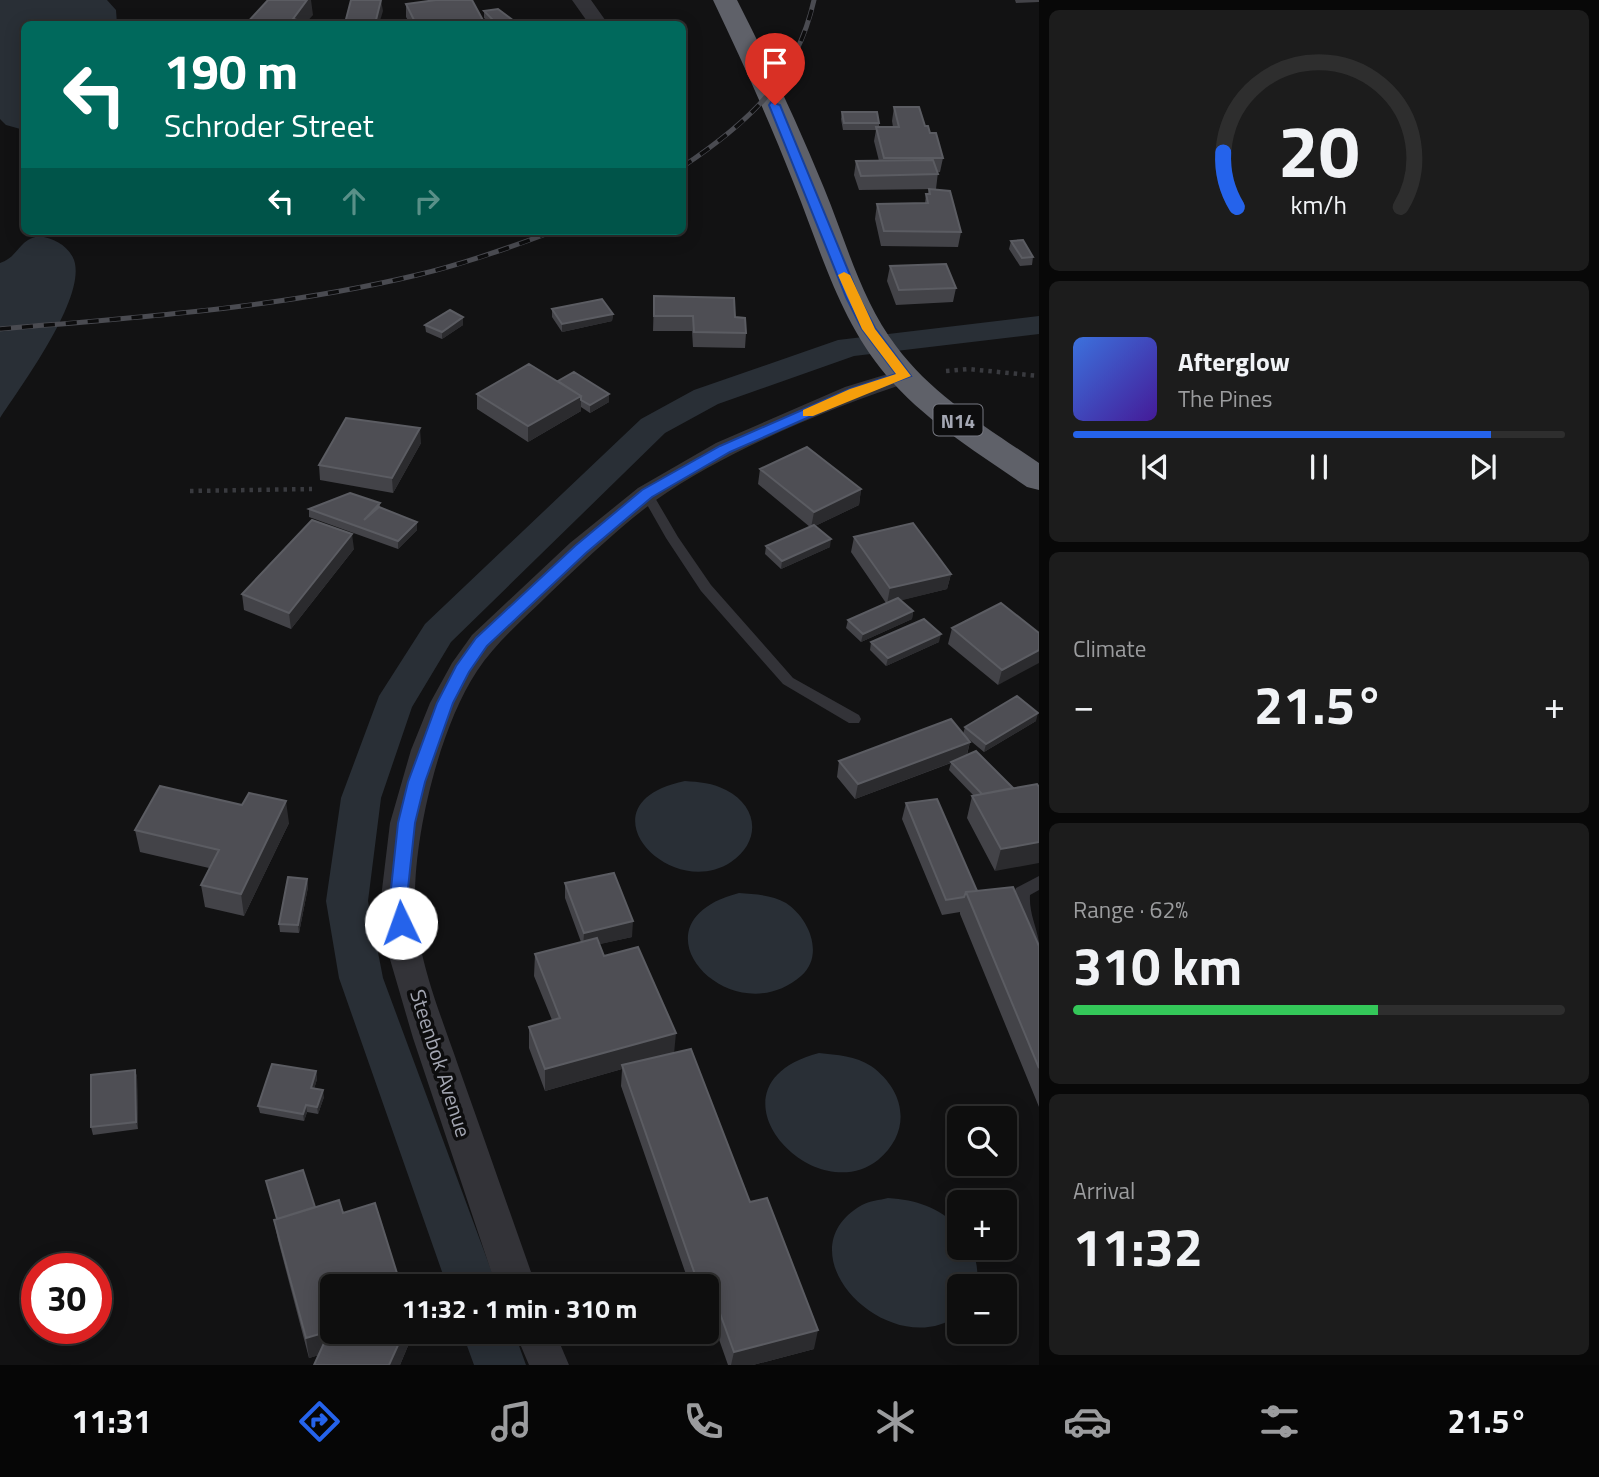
<!DOCTYPE html>
<html lang="en">
<head>
<meta charset="utf-8">
<style>
  body { margin:0; font-family:"Titillium Web",sans-serif; background:#1c1c1c; color:#f1f3f6; height:100vh; display:flex; flex-direction:column; font-size:26px; white-space:nowrap }
  * { box-sizing:border-box; margin:0 }
  p { font-size:23px; color:#9b9c9e }
  .icon { flex:none; width:38px; height:38px; fill:none; stroke:currentColor; stroke-width:2; stroke-linecap:round; stroke-linejoin:round }
  .map { position:relative; flex:1; overflow:hidden }
  .drawer { display:flex; flex-direction:column; gap:10px; padding:10px; background:#080808; width:560px }
  .drawer>* { flex:none }
  .hud { position:absolute; left:21px; top:21px; width:665px; height:214px; border-radius:10px; box-shadow:0 4px 18px #0003,0 0 0 2px #2e2e2e; background:#00695c; color:#fff; overflow:hidden }
  .fabs { position:absolute; left:947px; top:1106px; display:grid; gap:14px }
  .fabs a { display:grid; place-items:center; width:70px; height:70px; border-radius:10px; background:#0e0e0e; box-shadow:0 4px 18px #0003,0 0 0 2px #2e2e2e; font-size:35px }
  .speed { position:absolute; left:21px; top:1253px; display:flex; gap:14px; font-size:35px; font-weight:700; text-align:center }
  .speed>* { display:grid; place-content:center; width:91px; height:91px; border-radius:50%; background:#0e0e0e; box-shadow:0 4px 18px #0003,0 0 0 2px #2e2e2e; line-height:1 }
  .speed .limit { border:10px solid #d22; background:#fff; color:#111 }
  .pin { position:absolute; display:grid; place-items:center; width:60px; height:60px; color:#fff; margin:-72px -30px; border-radius:50% 50% 50% 0; rotate:-45deg; box-shadow:0 0 7px #0007 }
  .pin .icon { rotate:45deg }
  .me { position:absolute; width:77px; margin:-38px; rotate:357deg; stroke-linejoin:round; filter:drop-shadow(0 0 5px #0008) }
  .turn { display:flex; align-items:center; gap:24px; height:147px; padding:0 28px; font-size:32px }
  .turn .icon { width:91px; height:91px; stroke-width:2.5 }
  .turn b { display:block; font-size:49px; line-height:60px }
  .lanes { display:flex; align-items:center; height:66px; padding:0 28px; background:#0003; justify-content:center; gap:35px; direction:ltr }
  .lanes .off { opacity:.35 }
  .big { font-size:52px; font-weight:700; line-height:1.1 }
  .drawer .widget { flex:1; display:flex; flex-direction:column; justify-content:center; gap:10px; min-width:0; padding:0 24px; border-radius:10px; background:#1c1c1c }
  .drawer .dial { align-items:center; gap:0 }
  .dial svg { height:182px; overflow:visible; fill:none; stroke:#2e2e2e; stroke-width:7; stroke-linecap:round; text-anchor:middle }
  .dial text { fill:#f1f3f6; stroke:none }
  .song { display:flex; align-items:center; gap:21px }
  .cover { width:84px; height:84px; border-radius:10px; background:linear-gradient(135deg,hsl(220 70% 55%),hsl(260 70% 35%)) }
  .played { height:7px; border-radius:4px; background:linear-gradient(90deg,#2563eb 85%,#2e2e2e 85%) }
  .keys { display:flex; justify-content:space-around; direction:ltr }
  .heat { display:flex; justify-content:space-between; align-items:center; font-size:38px; direction:ltr }
  .charge { height:10px; border-radius:5px; background:linear-gradient(90deg,#34c759 62%,#2e2e2e 0) }
  .trip { position:absolute; left:320px; top:1274px; width:399px; height:70px; border-radius:10px; background:#0e0e0e; box-shadow:0 4px 18px #0003,0 0 0 2px #2e2e2e; font-weight:700; line-height:70px; text-align:center }
  .tab-bar { display:flex; height:112px; justify-content:space-around; align-items:center; background:#060606; color:#9b9c9e }
  .tab-bar .icon { width:49px; height:49px }
  .tab-bar .active { color:#2563eb }
  .tab-bar b { font-size:32px; color:#f1f3f6 }
  main { display:flex; flex:1; min-height:0 }
  .map>svg:first-child { display:block }
  .water { fill:#292f36 }
  .lines { fill:none; stroke-linecap:round; stroke-linejoin:round }
  .canal { fill:#292f36; fill-rule:evenodd }
  .path { stroke:#393a3f; stroke-width:4.5; stroke-dasharray:3.5 5; stroke-linecap:butt }
  .lane { fill:#333338; fill-rule:evenodd }
  .street { fill:#333338; fill-rule:evenodd }
  .highway { fill:#5f6169; fill-rule:evenodd }
  .rail-casing { stroke:#4a4b51; stroke-width:5 }
  .rail { stroke:#0d0d0e; stroke-width:3.5; stroke-dasharray:11; stroke-linecap:butt }
  .wall { fill:#434348 }
  .shaded-wall { fill:#2b2b2e }
  .building { fill:#4e4e54; stroke:#5b5c62; stroke-width:2 }
  .route { fill:#2563eb; stroke:#184099; stroke-width:2 }
  .slow { fill:#f59e0b }
  .labels { text-anchor:middle; dominant-baseline:central; stroke-width:7; stroke-linejoin:round; paint-order:stroke }
  .shield { fill:#0d0d0e; stroke:#777982; stroke-width:2 }
  .shield-label { font-size:19px; font-weight:bold; fill:#a4a7b3 }
  .street-label { font-size:21px; fill:#a4a7b3; stroke:#0d0d0e }
</style>
</head>
<body>
<main>
<div class="map">
<svg width="1039" height="1365" viewBox="0 0 1039 1365">
  <rect width="100%" height="100%" fill="#121213"/>
  <path class="water" d="M0,0H107L116,10L117,24H24V130L6,125L0,119Z
    M40,236C54,239 68,245 74,260C87,297 21,386 0,418V263C19,257 18,239 40,236Z
    M685,781C699,782 713,783 726,790C759,807 761,842 731,862C669,903 577,803 685,781Z
    M739,893C755,894 772,895 786,903C809,918 825,955 801,976C731,1037 623,923 739,893Z
    M819,1053C837,1055 856,1056 871,1066C906,1091 912,1132 878,1160C812,1212 697,1085 819,1053Z
    M888,1198C917,1200 937,1207 959,1227V1248H971C977,1259 979,1275 976,1286H959V1315C890,1365 778,1253 862,1205C869,1201 880,1200 888,1198Z"/>
  <g class="lines">
    <path class="canal" d="M1039,316V334L854,356L718,404L665,433L451,642L412,707L381,798L368,901L383,978L497,1286H447L339,978L326,901L341,798L379,696L425,624L641,419L694,390L838,340Z
      M462,1332H514L526,1365H474Z"/>
    <path class="path" d="M946,371L968,369L1039,376
      M190,491L312,489"/>
    <path class="lane" d="M647,490L651,491L678,537L711,585L793,678L859,715L861,719L859,723H849L783,684L701,591L666,538L641,494Z
      M1039,876V890L1030,895C1029,913 1036,925 1039,942C1039,949 1039,958 1039,966L1033,964C1023,943 1006,911 1016,888Z"/>
    <path class="street" d="M572,0H591L608,24H589Z
      M904,369L913,371L916,376L913,381C832,407 725,451 656,500C618,528 583,562 549,594C524,619 496,642 477,671C440,727 415,831 415,897C415,955 441,1015 459,1068C485,1141 510,1213 536,1286H496L413,1038L387,949L381,898L390,823L411,750L430,703L452,663L472,635L570,543L638,488L716,443L845,387Z
      M515,1332H555L569,1365H529Z"/>
    <path class="highway" d="M713,0H737C768,61 798,124 824,188C846,241 861,300 896,346C933,396 989,429 1039,463V490L1027,487C978,453 924,420 886,375C839,319 821,251 794,184C770,122 742,61 713,0Z"/>
    <g class="rail-casing">
      <path id="rail" d="M682,167C748,123 796,80 814,0
        M0,329C140,317 280,308 417,275C464,264 509,248 554,231"/>
    </g>
    <use href="#rail" class="rail"/>
  </g>
  <path class="wall" d="M1015,0H1039V2L1016,3Z
    M406,4L485,24H410L406,17Z
    M484,11L518,24H491L484,18Z
    M894,107L925,126L943,158L940,172H938L936,189L859,190L854,175L856,161H879L874,141L876,130H843L841,119L842,112L879,123V127H893L892,121Z
    M929,189L961,232L958,247L881,246L875,219L877,204L925,203L926,194H928Z
    M295,231H337V236H295Z
    M1011,241L1033,257L1032,265L1020,266L1009,249Z
    M890,266L956,288L953,302L896,305L887,281Z
    M654,296L735,317L746,333L745,348L693,347L692,331H653Z
    M552,309L613,314L612,321L562,332L552,317Z
    M463,317V325L442,339L426,332L425,325Z
    M558,381L609,402L590,413L581,407V411L528,442L477,409V394Z
    M421,443L393,493L320,480L319,465Z
    M760,469L861,489L859,505L815,526L830,547L781,569L765,554L766,546L810,527L758,484Z
    M380,503V507L417,530L398,549L309,517V509Z
    M854,537L951,574L947,589L901,600L913,611L912,619L861,642L846,628L848,620L886,603L851,552Z
    M354,549L291,629L244,610L242,594Z
    M952,628L1039,633L998,685L948,644Z
    M871,642H939L886,666L870,650Z
    M1036,721L984,752L966,737L970,742L967,755L1013,788L1037,784L995,871L967,818L972,796H974L949,770L951,763L855,799L837,777L839,761L963,734L965,727Z
    M906,803L977,891L1039,946V1107L960,914V912L942,915L902,819Z
    M242,805L289,823L244,916L205,907L201,885L209,868L140,852L135,830Z
    M307,879L308,887L299,933L280,932L279,924Z
    M565,883L632,937L599,944L604,956L674,1053L750,1202L814,1349L753,1365H728L715,1328L707,1330V1286H690L621,1086L622,1069L545,1091L529,1048V1027L552,1020L534,976L535,954L581,942L565,898Z
    M135,1070L137,1077L138,1129L93,1135L91,1127Z
    M316,1071L317,1079L314,1089L324,1097L318,1114L307,1112L304,1121L260,1113L258,1106Z
    M266,1181L332,1332H411V1334H409L410,1341L400,1365H314L319,1355L309,1358L278,1240L274,1220L277,1219Z"/>
  <path class="shaded-wall" d="M307,0H311L313,15L305,24H293V19Z
    M381,0L383,11L379,24H375Z
    M613,314L612,321L562,332V324Z
    M463,317V325L442,339V332Z
    M609,394V402L590,413V405Z
    M581,396V411L528,442V426Z
    M420,428L421,443L393,493L392,478Z
    M861,489L859,505L811,528L814,512Z
    M417,522V530L398,549V541Z
    M352,534L354,549L291,629L289,613Z
    M831,539L830,547L781,569L782,561Z
    M951,574L947,589L887,604L890,588Z
    M913,611L912,619L861,642L863,634Z
    M941,634L939,642L886,666L888,658Z
    M1039,650V663L998,685L1002,670Z
    M1038,713L1036,721L984,752L986,744Z
    M970,742L966,757L855,799L858,784Z
    M286,801L289,823L244,916L241,894Z
    M1039,842V863L995,871L1001,849Z
    M307,879L308,887L299,933L298,925Z
    M633,921L632,937L583,948L584,933Z
    M676,1033L674,1054L622,1065V1069L545,1091V1069Z
    M135,1070L137,1077L138,1129L136,1122Z
    M316,1071L317,1079L312,1096L311,1088Z
    M323,1090L324,1097L318,1114L317,1107Z
    M306,1105L307,1112L304,1121L303,1114Z
    M718,1308L715,1328L707,1330L708,1310Z
    M818,1330L814,1349L753,1365H731L734,1352Z
    M398,1332H411V1334H409L410,1341L400,1365H389Z
    M323,1333L326,1353L309,1358L306,1338Z"/>
  <path class="building" d="M268,0H307L293,19L297,20L293,24H246Z
    M351,0H381L375,24L345,23Z
    M436,0H472L485,24H416L406,4Z
    M498,9L518,24H497L484,11Z
    M894,107H919L925,126H928L930,133H936L943,158H884L876,127H899Z
    M842,112H877L879,123H844Z
    M933,160L938,174L861,176L856,161Z
    M929,189L950,191L961,232L884,231L877,204L928,203L926,194H930Z
    M1023,240L1033,257L1022,258L1011,241Z
    M946,264L956,288L899,290L890,266Z
    M654,296L734,298L735,317L745,318L746,333L694,332L693,316H654Z
    M602,299L613,314L562,324L552,309Z
    M450,310L463,317L442,332L425,325Z
    M529,364L581,396L528,426L477,394Z
    M574,372L609,394L590,405L581,400V396L558,381Z
    M346,418L420,428L392,478L319,465Z
    M807,447L861,489L814,512L760,469Z
    M350,493L380,503L364,520L379,507L417,522L398,541L309,509Z
    M312,520L352,534L289,613L242,594Z
    M913,523L951,574L890,588L854,537Z
    M814,525L831,539L782,561L766,546Z
    M898,598L913,611L863,634L848,620Z
    M1001,603L1039,633V650L1002,670L952,628Z
    M924,619L941,634L888,658L871,642Z
    M1017,696L1038,713L986,744L965,727Z
    M951,719L970,742L858,784L839,761Z
    M976,751L1013,788L982,794L951,762Z
    M1037,784L1039,787V842L1001,849L972,796Z
    M160,786L242,805L249,793L286,801L241,894L201,885L219,850L135,830Z
    M937,799L977,891L966,892L964,897L946,900L906,803Z
    M614,873L633,921L584,933L565,883Z
    M288,877L307,879L298,925L279,924Z
    M1013,887L1039,946V1068L966,892Z
    M597,938L604,956L638,947L676,1033L545,1069L529,1027L560,1018L535,954Z
    M691,1049L750,1202L767,1198L818,1330L734,1352L718,1308L708,1310L707,1286H699L622,1065Z
    M272,1064L316,1071L311,1088L323,1090L317,1107L306,1105L303,1114L258,1106Z
    M135,1070L136,1122L91,1127V1075Z
    M303,1170L315,1207L277,1219L266,1181Z
    M339,1200L343,1213L375,1203L401,1286H332V1332H404L389,1365H314L325,1341L323,1333L306,1338L274,1220Z"/>
  <path class="route" d="M771,102L780,105L859,297L875,328L911,376L859,395L730,452L652,497L586,553L487,646L469,672L453,703L425,782L415,823L407,898L410,923L408,928H395L390,898L398,823L408,782L437,703L456,666L476,638L575,546L642,490L720,446L850,389L896,374L862,329L846,297L769,105Z"/>
  <path class="slow" d="M844,272L850,275L875,329L911,376L813,416H803V410L850,389L896,374L862,329L838,275Z"/>
  <g class="labels">
    <rect class="shield" x="933.5" y="404.5" width="49" height="31" rx="5"/>
    <g class="shield-label">
      <text x="958" y="420">N14</text>
    </g>
    <g class="street-label">
      <text transform="translate(441 1063) rotate(72)">Steenbok Avenue</text>
    </g>
  </g>
</svg>
<div class="fabs">
<a><svg class="icon" aria-label="search" viewBox="0 0 24 24"><circle cx="10" cy="10" r="6"/><path d="M15 15l6 6"/></svg></a>
<a>+</a>
<a>−</a>
</div>
<div class="speed"><div class="limit">30</div></div>
<div class="pin" style="left:775px;top:105px;background:#d93025"><svg class="icon" aria-label="arrive" viewBox="0 0 24 24"><path d="M6 21V4h12l-3 4 3 4H6"/></svg></div>
<svg class="me" style="left:401px;top:923px" viewBox="-20 -20 40 40"><circle r="19" fill="#fff"/><path d="M0-13L10 11 0 6-10 11z" fill="#2563eb"/></svg>
<div class="trip">11:32 · 1 min · 310 m</div>
<div class="hud">
<div class="turn"><svg class="icon" aria-label="left" viewBox="0 0 24 24"><path d="M17 20v-9H6M10 6l-5 5 5 5"/></svg><div><b>190 m</b>Schroder Street</div></div>
<div class="lanes"><svg class="icon" aria-label="left" viewBox="0 0 24 24"><path d="M17 20v-9H6M10 6l-5 5 5 5"/></svg><svg class="icon off" aria-label="ahead" viewBox="0 0 24 24"><path d="M12 20V5M6 11l6-6 6 6"/></svg><svg class="icon off" aria-label="right" viewBox="0 0 24 24"><path d="M7 20v-9h11M14 6l5 5-5 5"/></svg></div>
</div>
</div>
<section class="drawer">
<div class="widget dial"><svg viewBox="0 0 100 80">
<path d="M14 69A42 42 0 1 1 86 69"/>
<path d="M14 69A42 42 0 0 1 8 45" stroke="#2563eb"/>
<text x="50" y="56" font-size="32" font-weight="700">20</text>
<text x="50" y="72" font-size="11">km/h</text>
</svg></div>
<div class="widget">
<div class="song"><i class="cover"></i><div><b>Afterglow</b><p>The Pines</p></div></div>
<div class="played"></div>
<div class="keys"><svg class="icon" aria-label="previous" viewBox="0 0 24 24"><path d="M18 5L8 12l10 7zM5 5v14"/></svg><svg class="icon" aria-label="pause" viewBox="0 0 24 24"><path d="M8 5v14M16 5v14"/></svg><svg class="icon" aria-label="next" viewBox="0 0 24 24"><path d="M6 5l10 7-10 7zM19 5v14"/></svg></div>
</div>
<div class="widget"><p>Climate</p>
<div class="heat"><a>−</a><b class="big">21.5°</b><a>+</a></div>
</div>
<div class="widget"><p>Range · 62%</p><b class="big">310 km</b><div class="charge"></div></div>
<div class="widget"><p>Arrival</p><b class="big">11:32</b></div>
</section>
</main>
<nav class="tab-bar">
<b>11:31</b>
<svg class="icon active" aria-label="directions" viewBox="0 0 24 24"><path d="M12 3l9 9-9 9-9-9zM9 14v-3h6M13 9l2 2-2 2"/></svg>
<svg class="icon" aria-label="music" viewBox="0 0 24 24"><path d="M9 18V5l10-2v13"/><circle cx="6" cy="18" r="3"/><circle cx="16" cy="16" r="3"/></svg>
<svg class="icon" aria-label="phone" viewBox="0 0 24 24"><path d="M5 4h4l2 5-3 2q2 4 5 5l2-3 5 2v4C11 20 4 13 5 4z"/></svg>
<svg class="icon" aria-label="climate" viewBox="0 0 24 24"><path d="M12 3v18M4 7l16 10M4 17L20 7"/></svg>
<svg class="icon" aria-label="car" viewBox="0 0 24 24"><path d="M5 17H2v-5l4-1 3-4h7l3 4 3 1v5h-3M9 17h6M6 11h13"/><circle cx="7" cy="17" r="2"/><circle cx="17" cy="17" r="2"/></svg>
<svg class="icon" aria-label="filters" viewBox="0 0 24 24"><path d="M4 7h16M4 17h16"/><circle cx="9" cy="7" r="2"/><circle cx="15" cy="17" r="2"/></svg>
<b>21.5°</b>
</nav>
</body>
</html>
